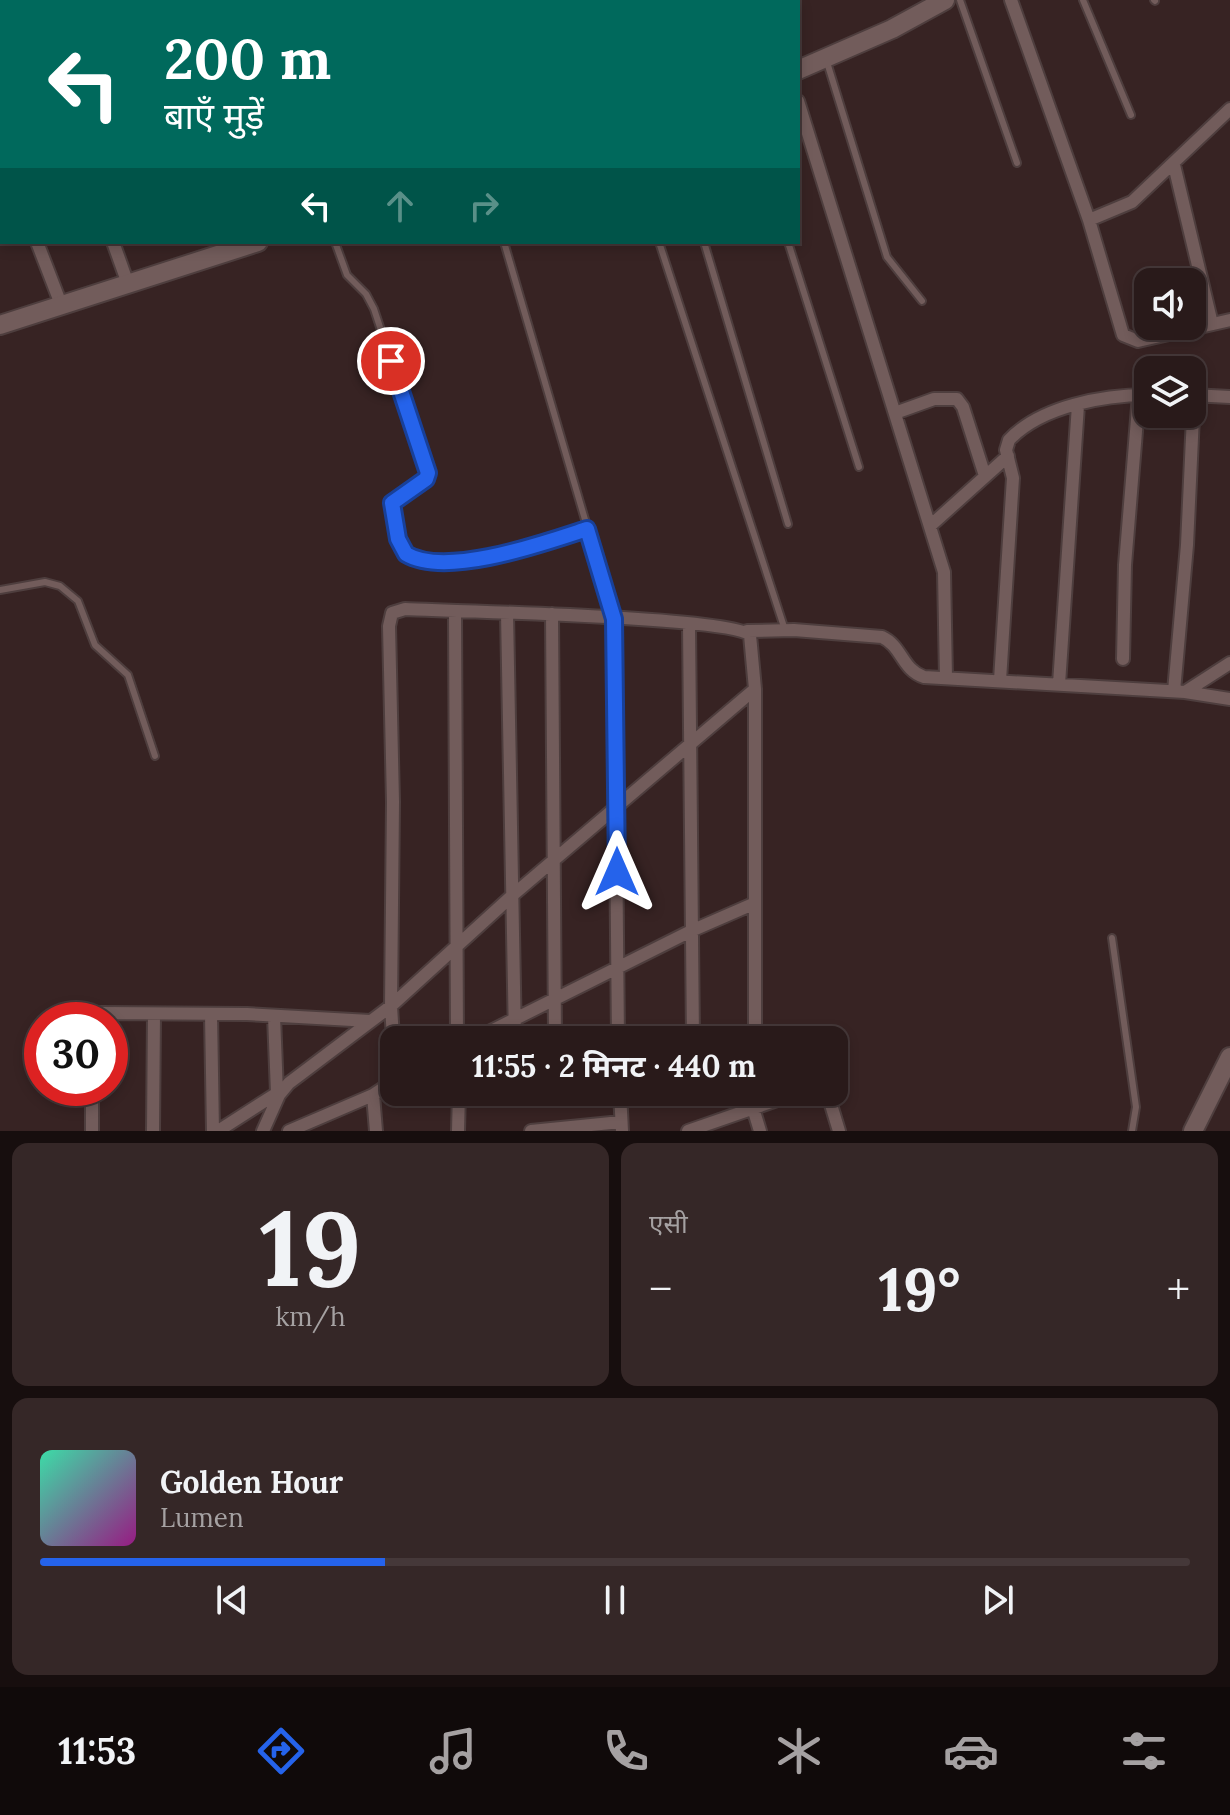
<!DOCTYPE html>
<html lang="hi">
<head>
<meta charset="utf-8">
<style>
  body { margin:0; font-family:Lora,"Noto Sans Devanagari",serif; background:#352727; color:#f1f3f6; height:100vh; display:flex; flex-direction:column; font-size:30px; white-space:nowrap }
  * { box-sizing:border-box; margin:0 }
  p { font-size:26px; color:#a5a1a2 }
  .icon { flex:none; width:44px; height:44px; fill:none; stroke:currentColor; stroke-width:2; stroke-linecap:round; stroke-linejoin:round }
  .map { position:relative; height:1131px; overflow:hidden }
  .drawer { display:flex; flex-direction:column; gap:12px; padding:12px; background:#170e0e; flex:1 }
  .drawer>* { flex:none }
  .top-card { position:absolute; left:0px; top:0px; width:800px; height:244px; box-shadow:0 4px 12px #0003,0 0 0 2px #453839; background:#00695c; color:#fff; overflow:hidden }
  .tools { position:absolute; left:1134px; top:268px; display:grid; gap:16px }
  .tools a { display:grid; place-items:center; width:72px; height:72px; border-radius:16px; background:#291a1a; box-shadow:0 4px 12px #0003,0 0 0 2px #453839; font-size:40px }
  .speed { position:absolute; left:24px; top:1002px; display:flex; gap:16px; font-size:40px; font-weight:700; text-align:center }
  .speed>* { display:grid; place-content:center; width:104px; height:104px; border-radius:50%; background:#291a1a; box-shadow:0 4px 12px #0003,0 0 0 2px #453839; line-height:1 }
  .speed .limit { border:12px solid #d22; background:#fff; color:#111 }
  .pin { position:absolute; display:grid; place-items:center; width:68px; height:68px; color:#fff; margin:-34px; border:4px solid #fff; border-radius:50%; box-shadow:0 2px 8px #0007 }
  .me { position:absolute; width:88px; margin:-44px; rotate:0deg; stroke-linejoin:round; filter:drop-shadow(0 0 6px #0008) }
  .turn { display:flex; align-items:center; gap:28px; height:168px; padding:0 32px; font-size:36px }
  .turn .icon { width:104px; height:104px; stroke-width:2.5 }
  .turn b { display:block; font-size:56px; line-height:68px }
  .lanes { display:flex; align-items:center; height:76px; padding:0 32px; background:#0003; justify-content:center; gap:40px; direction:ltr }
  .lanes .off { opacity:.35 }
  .big { font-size:60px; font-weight:700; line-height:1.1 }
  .drawer .widget { flex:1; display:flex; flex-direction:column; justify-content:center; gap:12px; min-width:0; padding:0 28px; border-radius:16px; background:#352727 }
  .drawer .dial { align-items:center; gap:0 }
  .dial b { font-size:104px; line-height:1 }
  .song { display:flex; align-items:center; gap:24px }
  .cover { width:96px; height:96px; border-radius:12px; background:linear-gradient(135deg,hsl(160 70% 55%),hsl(310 70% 35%)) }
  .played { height:8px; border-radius:4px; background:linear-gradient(90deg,#2563eb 30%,#453839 30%) }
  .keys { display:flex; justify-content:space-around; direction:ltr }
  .heat { display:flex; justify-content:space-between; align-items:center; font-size:44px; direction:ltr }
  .drawer .tiles { flex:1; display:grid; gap:12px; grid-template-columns:1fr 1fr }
  .widget:last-child { grid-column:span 2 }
  .trip { position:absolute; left:380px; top:1026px; width:468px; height:80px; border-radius:16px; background:#291a1a; box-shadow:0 4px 12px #0003,0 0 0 2px #453839; font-weight:700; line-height:80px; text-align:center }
  .tabs { display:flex; height:128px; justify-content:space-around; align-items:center; background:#100a0a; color:#a5a1a2 }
  .tabs .icon { width:56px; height:56px }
  .tabs .current { color:#2563eb }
  .tabs b { font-size:36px; color:#f1f3f6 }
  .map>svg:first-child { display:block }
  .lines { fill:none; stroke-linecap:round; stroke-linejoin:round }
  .lane-casing { stroke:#4e3e3e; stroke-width:10 }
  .street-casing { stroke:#4e3e3e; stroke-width:16 }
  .secondary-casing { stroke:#4e3e3e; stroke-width:22 }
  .lane { stroke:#725c5b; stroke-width:6 }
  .street { stroke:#725c5b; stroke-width:12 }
  .secondary { stroke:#725c5b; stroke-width:18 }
  .route-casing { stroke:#184099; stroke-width:20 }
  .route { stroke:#2563eb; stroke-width:14 }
</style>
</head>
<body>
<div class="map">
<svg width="1230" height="1131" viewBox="0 0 1230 1131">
  <rect width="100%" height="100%" fill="#372323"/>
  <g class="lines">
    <g class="lane-casing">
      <path id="lane" d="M574,0L575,2
        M667,0V2
        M781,0L782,2
        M960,0L1017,163
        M1083,0L1131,115
        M1154,0L1155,1
        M486,1L488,0
        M101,2L104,0
        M0,57L2,56
        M826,59L887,257L922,301
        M335,242L347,275L366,294L374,309L428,473L426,479L392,503L398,539L406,554C447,578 544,543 587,529
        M504,242L614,619
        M659,242L785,630
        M704,242L788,524
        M788,242L859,467
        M0,590L45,582L60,586L78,601L95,645L128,675L155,756
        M1112,938L1136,1107L1132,1131"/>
    </g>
    <g class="street-casing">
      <path id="street" d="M1011,0L1089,220L1123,335L1138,341L1230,320
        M798,101L944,572L946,678
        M1174,165L1212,324
        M0,193L2,192
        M1089,220L1132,202L1230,109
        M37,242L62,307
        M113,242L128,284
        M1192,395L1230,397
        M895,413L934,399H957L963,407L985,476
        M930,526L1008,456
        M455,611L457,1040
        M507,613L515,1040
        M552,614L555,1040
        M614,619L618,1040
        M689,624L693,1040
        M747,631L794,630L882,637C902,646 902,670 924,677L1185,692L1230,699
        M1123,659L1125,565L1139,395
        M1000,680L1013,478L1006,450L1009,440C1041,406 1104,395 1148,395
        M1059,684L1078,405
        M1174,691L1187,545L1194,395
        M1185,692L1230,663
        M211,1014L213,1131
        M274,1016L277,1093
        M92,1020L101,1013L247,1014L370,1021
        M473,1040L691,931L753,904
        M394,1054L391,1006L393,802L389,626L392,613L405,609C452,611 728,617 750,635L755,689V1040
        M620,1092L622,1131
        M754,1092L753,1108L760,1131
        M823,1092L829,1098L839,1131
        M373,1095L376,1131
        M92,1131V1088
        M153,1131L154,1014
        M218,1131L279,1092
        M263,1131L279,1095L289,1083L391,1006L514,894L755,689
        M289,1131L373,1095L394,1081
        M458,1131L459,1092
        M531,1131L621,1122
        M688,1131L800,1092"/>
    </g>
    <g class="secondary-casing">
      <path id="secondary" d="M798,70L892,29L945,0
        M0,325L258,242
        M1193,1131L1230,1057"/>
    </g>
    <use href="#lane" class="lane"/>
    <use href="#street" class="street"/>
    <use href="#secondary" class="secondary"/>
  </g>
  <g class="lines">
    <g class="route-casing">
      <path id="route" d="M391,361L428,473L426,479L392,503L398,539L406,554C446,578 544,543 587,529L614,619L617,872"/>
    </g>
    <use href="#route" class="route"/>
  </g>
</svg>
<div class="tools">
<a><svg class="icon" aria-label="sound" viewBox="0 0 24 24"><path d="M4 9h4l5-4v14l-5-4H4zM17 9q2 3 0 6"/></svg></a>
<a><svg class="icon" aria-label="layers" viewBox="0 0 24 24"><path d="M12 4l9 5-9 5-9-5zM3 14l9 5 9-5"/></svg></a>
</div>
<div class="speed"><div class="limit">30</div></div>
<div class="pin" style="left:391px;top:361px;background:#d93025"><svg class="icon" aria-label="arrive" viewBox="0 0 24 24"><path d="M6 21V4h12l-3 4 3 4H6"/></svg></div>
<svg class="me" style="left:617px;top:872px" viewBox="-20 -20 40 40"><path d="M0-17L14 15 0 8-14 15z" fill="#2563eb" stroke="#fff" stroke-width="4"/></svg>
<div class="trip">11:55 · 2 मिनट · 440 m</div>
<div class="top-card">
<div class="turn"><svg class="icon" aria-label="left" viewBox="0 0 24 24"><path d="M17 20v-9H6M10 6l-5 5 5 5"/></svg><div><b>200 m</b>बाएँ मुड़ें</div></div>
<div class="lanes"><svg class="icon" aria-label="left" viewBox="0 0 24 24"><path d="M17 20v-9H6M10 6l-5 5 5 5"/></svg><svg class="icon off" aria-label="ahead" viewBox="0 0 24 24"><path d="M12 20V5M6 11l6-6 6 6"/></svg><svg class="icon off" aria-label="right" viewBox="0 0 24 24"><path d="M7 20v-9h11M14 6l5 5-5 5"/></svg></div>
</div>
</div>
<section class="drawer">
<div class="tiles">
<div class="widget dial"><b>19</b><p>km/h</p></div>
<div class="widget"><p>एसी</p>
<div class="heat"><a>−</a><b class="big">19°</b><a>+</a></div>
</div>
<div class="widget">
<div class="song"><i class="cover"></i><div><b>Golden Hour</b><p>Lumen</p></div></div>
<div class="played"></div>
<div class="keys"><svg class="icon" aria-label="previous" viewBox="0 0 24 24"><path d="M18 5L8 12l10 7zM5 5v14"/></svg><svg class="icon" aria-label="pause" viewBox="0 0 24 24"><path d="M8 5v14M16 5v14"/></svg><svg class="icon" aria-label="next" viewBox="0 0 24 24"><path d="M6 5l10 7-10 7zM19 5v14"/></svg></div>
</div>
</div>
</section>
<nav class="tabs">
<b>11:53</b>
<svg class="icon current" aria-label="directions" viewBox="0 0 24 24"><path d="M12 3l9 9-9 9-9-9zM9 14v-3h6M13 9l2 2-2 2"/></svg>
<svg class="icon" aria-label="music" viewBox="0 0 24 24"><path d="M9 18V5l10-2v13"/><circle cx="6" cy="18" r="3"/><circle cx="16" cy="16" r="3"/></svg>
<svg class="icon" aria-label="phone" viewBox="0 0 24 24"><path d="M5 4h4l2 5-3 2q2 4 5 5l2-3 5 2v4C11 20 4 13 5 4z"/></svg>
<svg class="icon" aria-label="climate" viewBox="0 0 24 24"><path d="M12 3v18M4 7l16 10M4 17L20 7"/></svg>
<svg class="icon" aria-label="car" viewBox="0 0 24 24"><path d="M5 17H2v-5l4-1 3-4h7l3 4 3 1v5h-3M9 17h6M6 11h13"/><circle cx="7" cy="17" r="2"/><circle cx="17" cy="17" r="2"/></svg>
<svg class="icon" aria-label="filters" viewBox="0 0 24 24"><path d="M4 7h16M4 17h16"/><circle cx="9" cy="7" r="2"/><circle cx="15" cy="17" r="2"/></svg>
</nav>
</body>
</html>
